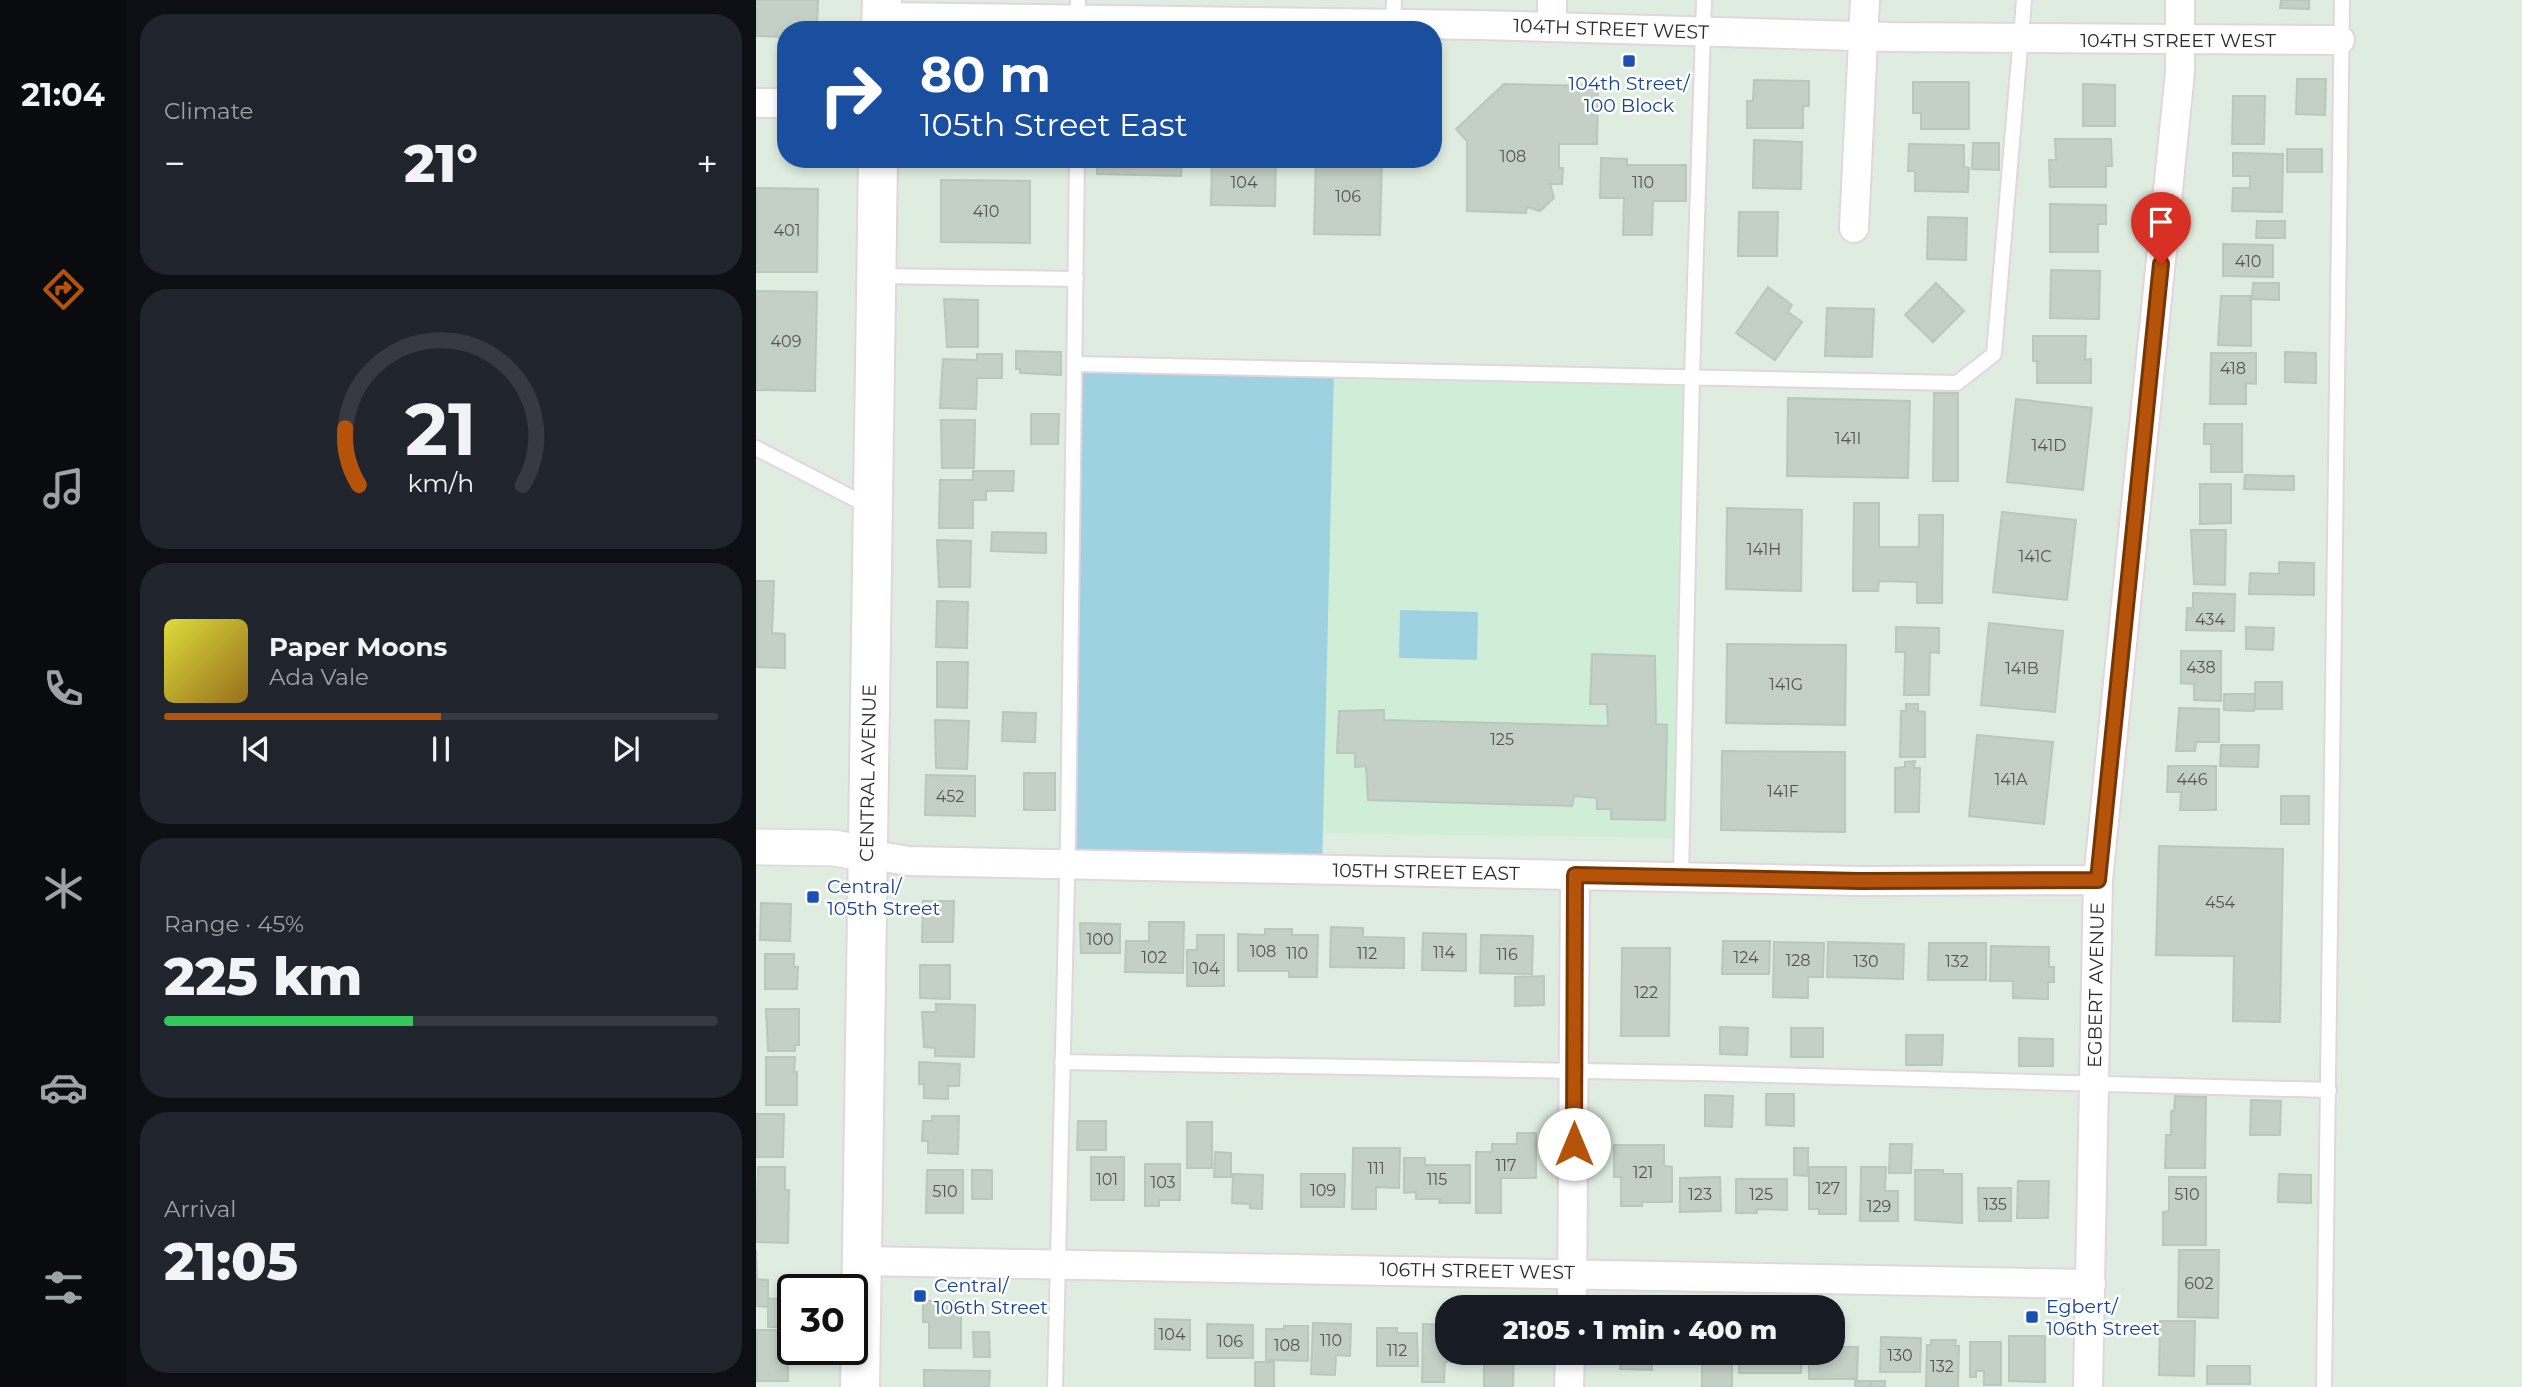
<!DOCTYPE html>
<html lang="en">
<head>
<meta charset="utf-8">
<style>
  body { margin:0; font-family:Montserrat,sans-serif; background:#20242c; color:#f1f3f6; height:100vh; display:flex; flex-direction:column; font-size:26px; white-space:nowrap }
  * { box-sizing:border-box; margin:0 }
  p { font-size:23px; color:#9ea1a6 }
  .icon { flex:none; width:38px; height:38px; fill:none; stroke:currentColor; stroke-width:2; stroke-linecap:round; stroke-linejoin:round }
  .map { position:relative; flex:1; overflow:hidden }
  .panel { display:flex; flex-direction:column; gap:14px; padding:14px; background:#0d0f14; width:630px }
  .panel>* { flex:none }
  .banner { position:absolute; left:21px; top:21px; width:665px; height:147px; border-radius:28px; box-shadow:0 4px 10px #0003; background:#1a4fa0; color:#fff; overflow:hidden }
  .speed { position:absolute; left:21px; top:1274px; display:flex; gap:14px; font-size:35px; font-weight:700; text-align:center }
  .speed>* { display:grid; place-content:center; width:91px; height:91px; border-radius:50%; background:#171b24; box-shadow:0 4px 10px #0003; line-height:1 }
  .speed .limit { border:4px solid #111; border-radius:10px; background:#fff; color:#111 }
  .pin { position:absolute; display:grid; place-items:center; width:60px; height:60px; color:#fff; margin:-72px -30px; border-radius:50% 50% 50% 0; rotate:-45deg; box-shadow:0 0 7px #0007 }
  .pin .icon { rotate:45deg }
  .me { position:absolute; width:77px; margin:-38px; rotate:0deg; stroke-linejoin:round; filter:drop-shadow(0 0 5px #0008) }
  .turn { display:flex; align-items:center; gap:24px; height:147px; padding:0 28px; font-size:32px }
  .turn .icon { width:91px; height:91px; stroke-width:2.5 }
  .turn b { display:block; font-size:49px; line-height:60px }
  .big { font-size:52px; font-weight:800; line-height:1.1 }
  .panel .widget { flex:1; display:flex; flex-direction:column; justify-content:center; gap:10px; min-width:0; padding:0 24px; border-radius:28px; background:#20242c }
  .panel .dial { align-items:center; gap:0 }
  .dial svg { height:182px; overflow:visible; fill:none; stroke:#363941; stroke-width:7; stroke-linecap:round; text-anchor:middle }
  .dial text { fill:#f1f3f6; stroke:none }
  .song { display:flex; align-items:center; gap:21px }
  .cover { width:84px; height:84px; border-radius:10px; background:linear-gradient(135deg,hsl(60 70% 55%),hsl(40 70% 35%)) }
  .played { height:7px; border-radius:4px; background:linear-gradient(90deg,#b45309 50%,#363941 50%) }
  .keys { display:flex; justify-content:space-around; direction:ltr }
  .heat { display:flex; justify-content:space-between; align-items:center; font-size:38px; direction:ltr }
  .charge { height:10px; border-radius:5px; background:linear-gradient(90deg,#34c759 45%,#363941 0) }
  .trip { position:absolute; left:679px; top:1295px; width:410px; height:70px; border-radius:28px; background:#171b24; box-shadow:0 4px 10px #0003; font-weight:800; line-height:70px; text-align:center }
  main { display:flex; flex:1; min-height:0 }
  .dock { display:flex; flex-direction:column; width:126px; justify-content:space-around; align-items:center; background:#090b0e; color:#9ea1a6 }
  .dock .icon { width:49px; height:49px }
  .dock .on { color:#b45309 }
  .dock b { font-size:32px; color:#f1f3f6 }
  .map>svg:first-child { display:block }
  .education { fill:#d0edd7 }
  .green { fill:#9fd2e0 }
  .building { fill:#c4d0c6; stroke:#b9c8bc; stroke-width:2 }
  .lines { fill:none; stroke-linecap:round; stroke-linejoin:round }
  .service-casing { stroke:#e4d4de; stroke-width:18 }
  .minor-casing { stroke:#e4d4de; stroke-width:32 }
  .tertiary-casing { stroke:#e4d4de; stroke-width:38 }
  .secondary-casing { stroke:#e4d4de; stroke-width:42 }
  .service { stroke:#fff; stroke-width:14 }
  .minor { stroke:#fff; stroke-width:28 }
  .tertiary { stroke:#fff; stroke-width:35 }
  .secondary { stroke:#fff; stroke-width:38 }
  .route-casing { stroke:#753606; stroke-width:18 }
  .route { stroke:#b45309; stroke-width:12 }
  .transit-dot { fill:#1a4fb4; stroke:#fff; stroke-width:2.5 }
  .labels { text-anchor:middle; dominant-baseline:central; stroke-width:5; stroke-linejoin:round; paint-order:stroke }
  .number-label { font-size:16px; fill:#525552 }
  .street-label { font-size:19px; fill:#2c2c2c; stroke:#fff }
  .transit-label { font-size:19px; fill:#164399; stroke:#fff; text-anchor:start }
</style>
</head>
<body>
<main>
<nav class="dock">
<b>21:04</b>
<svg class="icon on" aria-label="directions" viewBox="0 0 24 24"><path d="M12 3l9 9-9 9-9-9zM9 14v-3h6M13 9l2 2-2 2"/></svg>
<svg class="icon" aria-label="music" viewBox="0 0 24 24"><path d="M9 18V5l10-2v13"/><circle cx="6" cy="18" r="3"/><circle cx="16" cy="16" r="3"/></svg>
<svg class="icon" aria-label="phone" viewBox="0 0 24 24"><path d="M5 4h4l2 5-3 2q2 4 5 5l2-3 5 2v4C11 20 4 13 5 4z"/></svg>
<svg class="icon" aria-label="climate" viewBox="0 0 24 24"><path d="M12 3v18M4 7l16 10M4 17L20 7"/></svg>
<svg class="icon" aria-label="car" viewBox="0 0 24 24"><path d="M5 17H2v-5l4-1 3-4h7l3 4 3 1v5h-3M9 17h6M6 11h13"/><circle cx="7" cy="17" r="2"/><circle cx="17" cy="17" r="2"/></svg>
<svg class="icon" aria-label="filters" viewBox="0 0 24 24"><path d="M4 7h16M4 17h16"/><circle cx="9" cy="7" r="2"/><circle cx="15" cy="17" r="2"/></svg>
</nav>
<section class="panel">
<div class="widget"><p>Climate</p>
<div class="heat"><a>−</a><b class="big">21°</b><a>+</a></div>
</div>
<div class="widget dial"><svg viewBox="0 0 100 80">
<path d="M14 69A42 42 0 1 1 86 69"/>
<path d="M14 69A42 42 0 0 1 8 44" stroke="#b45309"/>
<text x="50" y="56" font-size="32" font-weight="700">21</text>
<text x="50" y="72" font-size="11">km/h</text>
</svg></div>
<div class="widget">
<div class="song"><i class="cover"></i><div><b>Paper Moons</b><p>Ada Vale</p></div></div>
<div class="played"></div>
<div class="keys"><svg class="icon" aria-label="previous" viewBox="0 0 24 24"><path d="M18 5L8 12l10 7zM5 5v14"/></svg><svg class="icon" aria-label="pause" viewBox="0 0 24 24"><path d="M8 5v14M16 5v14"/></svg><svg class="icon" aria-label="next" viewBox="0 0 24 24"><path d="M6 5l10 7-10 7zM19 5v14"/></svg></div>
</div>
<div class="widget"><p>Range · 45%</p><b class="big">225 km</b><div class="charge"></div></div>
<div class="widget"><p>Arrival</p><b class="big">21:05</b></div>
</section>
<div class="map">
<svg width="1766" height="1387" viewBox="0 0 1766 1387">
  <rect width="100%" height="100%" fill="#dfede1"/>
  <path class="education" d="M573,375L928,381L919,838L564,833Z"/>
  <path class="green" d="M319,364L578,369L566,870L320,864Z
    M644,610L722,612L721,660L643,658Z"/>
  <path class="building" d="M0,0H62L61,30H30V37L0,36Z
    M1525,0H1553V9L1524,8Z
    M1541,79H1570L1569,115L1540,114Z
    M998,80L1053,81V106H1047V128H991V101H997Z
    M1157,82H1213V129H1165V113H1157Z
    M748,84L842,86L841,144H803V168H807L806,184H794L798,198L784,211L771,207L770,213L711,211V141L700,129Z
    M1327,84L1359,85V126H1327Z
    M1477,96H1509L1508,144H1476Z
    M1299,139H1355L1356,166H1350V187H1294L1293,160H1300Z
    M998,140L1046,142L1045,189L997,188Z
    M1217,143H1243V170L1216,169Z
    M1153,144L1208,145V167L1213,168L1212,192L1159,191V171H1152Z
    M1531,149H1566V172H1531Z
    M1477,153L1527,154L1526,212L1476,211L1477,188H1494V176H1477Z
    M845,158L871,159V165H930V201H897L896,235H867L868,198H844Z
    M341,159H426L425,176L341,174Z
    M456,159H520L519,206L455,205Z
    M560,159H626L624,235L558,234Z
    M185,180L274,181V243L185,242Z
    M0,188L62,189L61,272H0Z
    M1294,204L1350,205V224H1342V252H1294Z
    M983,212H1022L1021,256H982Z
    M1172,217L1211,218L1210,260L1171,259Z
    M1501,221H1529V238H1500Z
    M1467,244L1517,245V277L1467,276Z
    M1295,270L1344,271L1343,319L1294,318Z
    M1180,283L1208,311L1177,342L1149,315Z
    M1497,283H1523V300L1496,299Z
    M1012,287L1036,305L1032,312L1046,322L1019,360L980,333Z
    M0,291L61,292L59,391L0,390Z
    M1465,296H1495V346L1462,345Z
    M188,299L222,300V347H191Z
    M1071,308L1118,309L1116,357L1069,356Z
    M1277,336H1330L1329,360L1335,359V383H1281V361H1277Z
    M260,351L305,352V375L264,373V369H260Z
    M1529,352L1560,353V383L1529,382Z
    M1455,353H1500V384L1490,383V404H1454Z
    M221,354H246V378H221L220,409L184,408L187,359L221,360Z
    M1178,393H1202V481H1177Z
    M1032,398L1154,401L1152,478L1031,476Z
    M1260,399L1336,408L1327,490L1251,482Z
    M275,414H303L302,444H275Z
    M185,420H219L218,468H186Z
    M1448,424H1486V472H1455V444H1448Z
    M217,471H258L257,491H230V500H217V528H183L184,480H217Z
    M1489,475L1538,476V490L1488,489Z
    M1444,484H1475V523L1444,524Z
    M1098,503H1123V547H1163V515H1187L1186,603H1161V582L1123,581L1122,591H1097Z
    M971,508L1046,510L1045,591L970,589Z
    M1246,512L1320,520L1311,600L1237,592Z
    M1435,530H1470L1469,585L1438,584Z
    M236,532L290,533V553L235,551Z
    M181,540L215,541L214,587H183Z
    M1523,562L1558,563V595L1493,594L1494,573L1523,574Z
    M0,581H18L16,633L29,634V668L0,667Z
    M1437,593L1479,594L1478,631L1430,630L1431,608H1437Z
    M181,601L212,602L211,648L180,647Z
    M1233,623L1307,631L1299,712L1225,705Z
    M1140,627L1183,628V653L1174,652L1173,695H1148L1149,652H1140Z
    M1490,627L1518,628L1517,650L1490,649Z
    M971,644L1090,645L1089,725L970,723Z
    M1425,651H1465V701L1438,700V684L1425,683Z
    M836,654L899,656L900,724L911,725L909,820L855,819V809H841V798L818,796L816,806L612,800L610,766L599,767V753H581L583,711L628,710V720L852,726L851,704H834Z
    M181,662H212L211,708L181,707Z
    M1499,682H1526V709H1499Z
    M1468,694H1499L1498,711L1468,710Z
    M1150,704H1162V711L1169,712V757H1144L1145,711H1150Z
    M1423,708L1463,709V742H1440L1439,751H1420Z
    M247,712L280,713L279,742L246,741Z
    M179,720L213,721L211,769L180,768Z
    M1221,735L1297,742L1288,824L1213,816Z
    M1465,745H1503L1502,767L1464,766Z
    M966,751L1089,752V832L965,830Z
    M1159,761L1158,768H1164L1163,812H1139V768L1149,767V762Z
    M1412,766H1460V810H1424L1425,792H1411Z
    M268,773H299V810H268Z
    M170,775L219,776V816L169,815Z
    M1525,796H1553V824H1525Z
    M1403,846L1527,849L1524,1022L1477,1021L1478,956L1400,955Z
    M167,901H198L197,942H166Z
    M5,903L35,904L34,941L4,940Z
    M393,922H428L427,973L369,972L370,941H393Z
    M324,923L364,924V953H325Z
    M575,927L607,928V937L648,938V968L574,967Z
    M509,929H536V935H562L561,977H533V971H482V934L509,935Z
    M667,933L710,934V971L666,970Z
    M441,935H468V986H431V950H441Z
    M725,935L777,936L776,974L724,973Z
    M967,941H1014L1013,974H966Z
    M1018,942L1068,943L1067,977H1052V998L1017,997Z
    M1072,942L1148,944L1147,979L1071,977Z
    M1173,943H1230V980H1172Z
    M1235,946L1293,947V967H1298V982H1292V999L1257,998V981H1234Z
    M866,948H914L913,1036H865Z
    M9,954H38V967H42L41,989H9Z
    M164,965H194V999L164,998Z
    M788,976V1005L759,1006V977Z
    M180,1004L219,1005L218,1057L179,1056V1048L168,1047L166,1012H180Z
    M10,1009H43V1045H39V1051H12Z
    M964,1027L992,1028L991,1055L964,1054Z
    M1035,1028H1067V1057H1035Z
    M1150,1035H1187L1186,1065H1150Z
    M1263,1038L1297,1039V1066H1263Z
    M10,1057H39L38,1072H41V1105H10Z
    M163,1062L204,1064L203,1086H192V1099L168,1098V1084H163Z
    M1010,1094H1038V1126L1010,1125Z
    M949,1095L977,1096L976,1127L949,1126Z
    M1419,1096L1450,1097L1449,1168H1409L1410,1135H1415V1111H1418Z
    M1495,1100L1525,1101L1524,1135H1494Z
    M0,1114H28L27,1157H0Z
    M176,1116H203L202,1154L172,1153V1141H166L167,1121H176Z
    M322,1121H350V1150H321Z
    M431,1122H456V1168H431Z
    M761,1133H780V1178H745V1213H720V1152H736V1144H761Z
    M1134,1144H1156L1155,1173H1133Z
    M858,1145H908V1166L916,1167V1202H886V1206H865V1177H858Z
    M597,1148H644L643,1188L620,1187V1209H596Z
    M1038,1148H1052V1176L1038,1175Z
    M459,1152L475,1153V1177H458Z
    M335,1157H368V1200H335Z
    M648,1158H669V1165H714V1203H683L684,1199H660V1192L648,1193Z
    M389,1164H424V1200H403V1206H389Z
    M2,1167H29V1190H33L32,1243L0,1242Z
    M1053,1167H1090V1214H1063V1209H1053Z
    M1105,1167H1130L1129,1191H1142V1221H1104Z
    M171,1170H207V1213H170Z
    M216,1170H236V1199H216Z
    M1159,1170H1187V1174H1206V1223L1159,1220Z
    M477,1174L507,1175L506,1209L494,1208V1204L476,1203Z
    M545,1174H589L588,1207H545Z
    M1523,1174L1555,1175V1203L1522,1202Z
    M964,1177L965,1211L924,1212V1178Z
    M1413,1177H1450V1245H1407V1212L1413,1211Z
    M980,1179H1031V1210L1001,1209V1213H980Z
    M1262,1181H1293L1292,1218H1261Z
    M1222,1188H1255V1221H1223Z
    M0,1250L1,1279L12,1280V1307L0,1306Z
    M1423,1250H1463L1462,1318L1422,1317Z
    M37,1298V1327H12V1299Z
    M167,1301H205V1348H173V1322H167Z
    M399,1319L434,1320V1350L399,1349Z
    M1404,1321H1439L1438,1376L1403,1375Z
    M557,1323L595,1324L594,1356L580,1355L579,1375L555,1374Z
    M451,1324L497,1325V1358H451Z
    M667,1324L691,1325V1353H711V1362H689L688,1382H666Z
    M528,1326H552V1361L510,1360V1329H528Z
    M621,1328H641V1333H661L662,1366H621Z
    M1,1330H36L35,1363H32V1381H1Z
    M217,1332H233L234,1357H218Z
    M1253,1336H1289V1382L1253,1381Z
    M1125,1337L1165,1338L1164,1372H1124Z
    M1175,1340H1200L1199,1346H1203L1202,1387H1170L1171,1345H1175Z
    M1214,1342H1245V1385H1228V1371H1220V1377H1214Z
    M1076,1347H1102L1101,1379H1053V1353H1076Z
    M728,1353H758L757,1387H728Z
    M865,1353H896V1370L864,1369Z
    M946,1353H982L981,1362H976V1387H946Z
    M983,1353H1045V1373H983Z
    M499,1362H518V1387H499Z
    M1451,1366H1494V1384H1451Z
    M168,1370L234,1371L233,1387H168Z
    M1099,1381H1114V1387H1099Z
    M1115,1381H1129V1387H1115Z"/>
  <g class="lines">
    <g class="service-casing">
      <path id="service" d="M322,0V25
        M637,24L638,0
        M121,276L320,279
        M319,364L1201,383L1238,354L1268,0
        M0,448L114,507
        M925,877L936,377L948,0
        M306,1062L942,1073L1573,1090
        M299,1387L312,838L321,159
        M1568,1387L1586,0"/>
    </g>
    <g class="minor-casing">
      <path id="minor" d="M125,17L724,25L1135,37L1584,40
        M796,27V0
        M0,103H30
        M1098,228L1109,0
        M111,854L152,861L1104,881L1342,880
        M107,1261L1335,1284
        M816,1307L819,875
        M813,1387L814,1353
        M1332,1387L1342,880L1424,72V0"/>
    </g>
    <g class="tertiary-casing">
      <path id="tertiary" d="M0,847L78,848L111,854"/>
    </g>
    <g class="secondary-casing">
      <path id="secondary" d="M125,30L126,0
        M104,1387L122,159"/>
    </g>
    <use href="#service" class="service"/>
    <use href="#minor" class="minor"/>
    <use href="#tertiary" class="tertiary"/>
    <use href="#secondary" class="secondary"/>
  </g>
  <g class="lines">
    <g class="route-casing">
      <path id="route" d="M818,1144L819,875L1104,881L1342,880L1405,264"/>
    </g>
    <use href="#route" class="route"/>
  </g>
  <g class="transit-dot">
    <rect x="866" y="54" width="14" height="14" rx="3.5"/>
    <rect x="50" y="890" width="14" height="14" rx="3.5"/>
    <rect x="157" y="1289" width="14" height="14" rx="3.5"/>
    <rect x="1269" y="1310" width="14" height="14" rx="3.5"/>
  </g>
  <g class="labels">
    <g class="number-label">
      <text x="757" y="156">108</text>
      <text x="488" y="182">104</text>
      <text x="887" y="182">110</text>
      <text x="592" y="196">106</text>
      <text x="230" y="211">410</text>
      <text x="31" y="230">401</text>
      <text x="1492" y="261">410</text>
      <text x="30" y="341">409</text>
      <text x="1477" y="368">418</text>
      <text x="1092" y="438">141I</text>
      <text x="1293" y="445">141D</text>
      <text x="1008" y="549">141H</text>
      <text x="1279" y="556">141C</text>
      <text x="1454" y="619">434</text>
      <text x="1445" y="667">438</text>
      <text x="1266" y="668">141B</text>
      <text x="1030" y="684">141G</text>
      <text x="746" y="739">125</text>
      <text x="1255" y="779">141A</text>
      <text x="1436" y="779">446</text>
      <text x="1027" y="791">141F</text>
      <text x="194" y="796">452</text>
      <text x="1464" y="902">454</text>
      <text x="344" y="939">100</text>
      <text x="507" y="951">108</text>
      <text x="688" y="952">114</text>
      <text x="541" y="953">110</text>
      <text x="611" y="953">112</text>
      <text x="751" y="954">116</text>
      <text x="398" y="957">102</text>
      <text x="990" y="957">124</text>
      <text x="1042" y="960">128</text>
      <text x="1110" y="961">130</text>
      <text x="1201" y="961">132</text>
      <text x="450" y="968">104</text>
      <text x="890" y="992">122</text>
      <text x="750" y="1165">117</text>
      <text x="620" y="1168">111</text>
      <text x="887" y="1172">121</text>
      <text x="351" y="1179">101</text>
      <text x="681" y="1179">115</text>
      <text x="407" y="1182">103</text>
      <text x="1072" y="1188">127</text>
      <text x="567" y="1190">109</text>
      <text x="189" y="1191">510</text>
      <text x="944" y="1194">123</text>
      <text x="1005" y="1194">125</text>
      <text x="1431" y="1194">510</text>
      <text x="1239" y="1204">135</text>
      <text x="1123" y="1206">129</text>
      <text x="1443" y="1283">602</text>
      <text x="416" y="1334">104</text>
      <text x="575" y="1340">110</text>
      <text x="474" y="1341">106</text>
      <text x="531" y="1345">108</text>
      <text x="641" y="1350">112</text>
      <text x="1144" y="1355">130</text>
      <text x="1186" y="1366">132</text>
    </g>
    <g class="street-label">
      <text transform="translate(855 29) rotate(2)">104TH STREET WEST</text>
      <text x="1422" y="40">104TH STREET WEST</text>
      <text transform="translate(112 773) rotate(-89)">CENTRAL AVENUE</text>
      <text transform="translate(670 872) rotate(1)">105TH STREET EAST</text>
      <text transform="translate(1340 985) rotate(-89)">EGBERT AVENUE</text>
      <text transform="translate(721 1271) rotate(1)">106TH STREET WEST</text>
    </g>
    <g class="transit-label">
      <text x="873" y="83" text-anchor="middle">104th Street/<tspan x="873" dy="22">100 Block</tspan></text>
      <text x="71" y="886">Central/<tspan x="71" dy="22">105th Street</tspan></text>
      <text x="178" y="1285">Central/<tspan x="178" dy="22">106th Street</tspan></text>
      <text x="1290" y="1306">Egbert/<tspan x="1290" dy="22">106th Street</tspan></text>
    </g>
  </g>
</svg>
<div class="speed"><div class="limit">30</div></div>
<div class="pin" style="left:1405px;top:264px;background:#d93025"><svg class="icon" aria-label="arrive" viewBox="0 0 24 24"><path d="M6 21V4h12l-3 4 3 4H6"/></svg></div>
<svg class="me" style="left:818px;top:1144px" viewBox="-20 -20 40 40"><circle r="19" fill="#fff"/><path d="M0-13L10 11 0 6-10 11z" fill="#b45309"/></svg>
<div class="trip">21:05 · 1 min · 400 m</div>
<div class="banner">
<div class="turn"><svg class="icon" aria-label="right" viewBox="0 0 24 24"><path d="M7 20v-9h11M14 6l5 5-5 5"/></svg><div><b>80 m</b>105th Street East</div></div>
</div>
</div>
</main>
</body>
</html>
